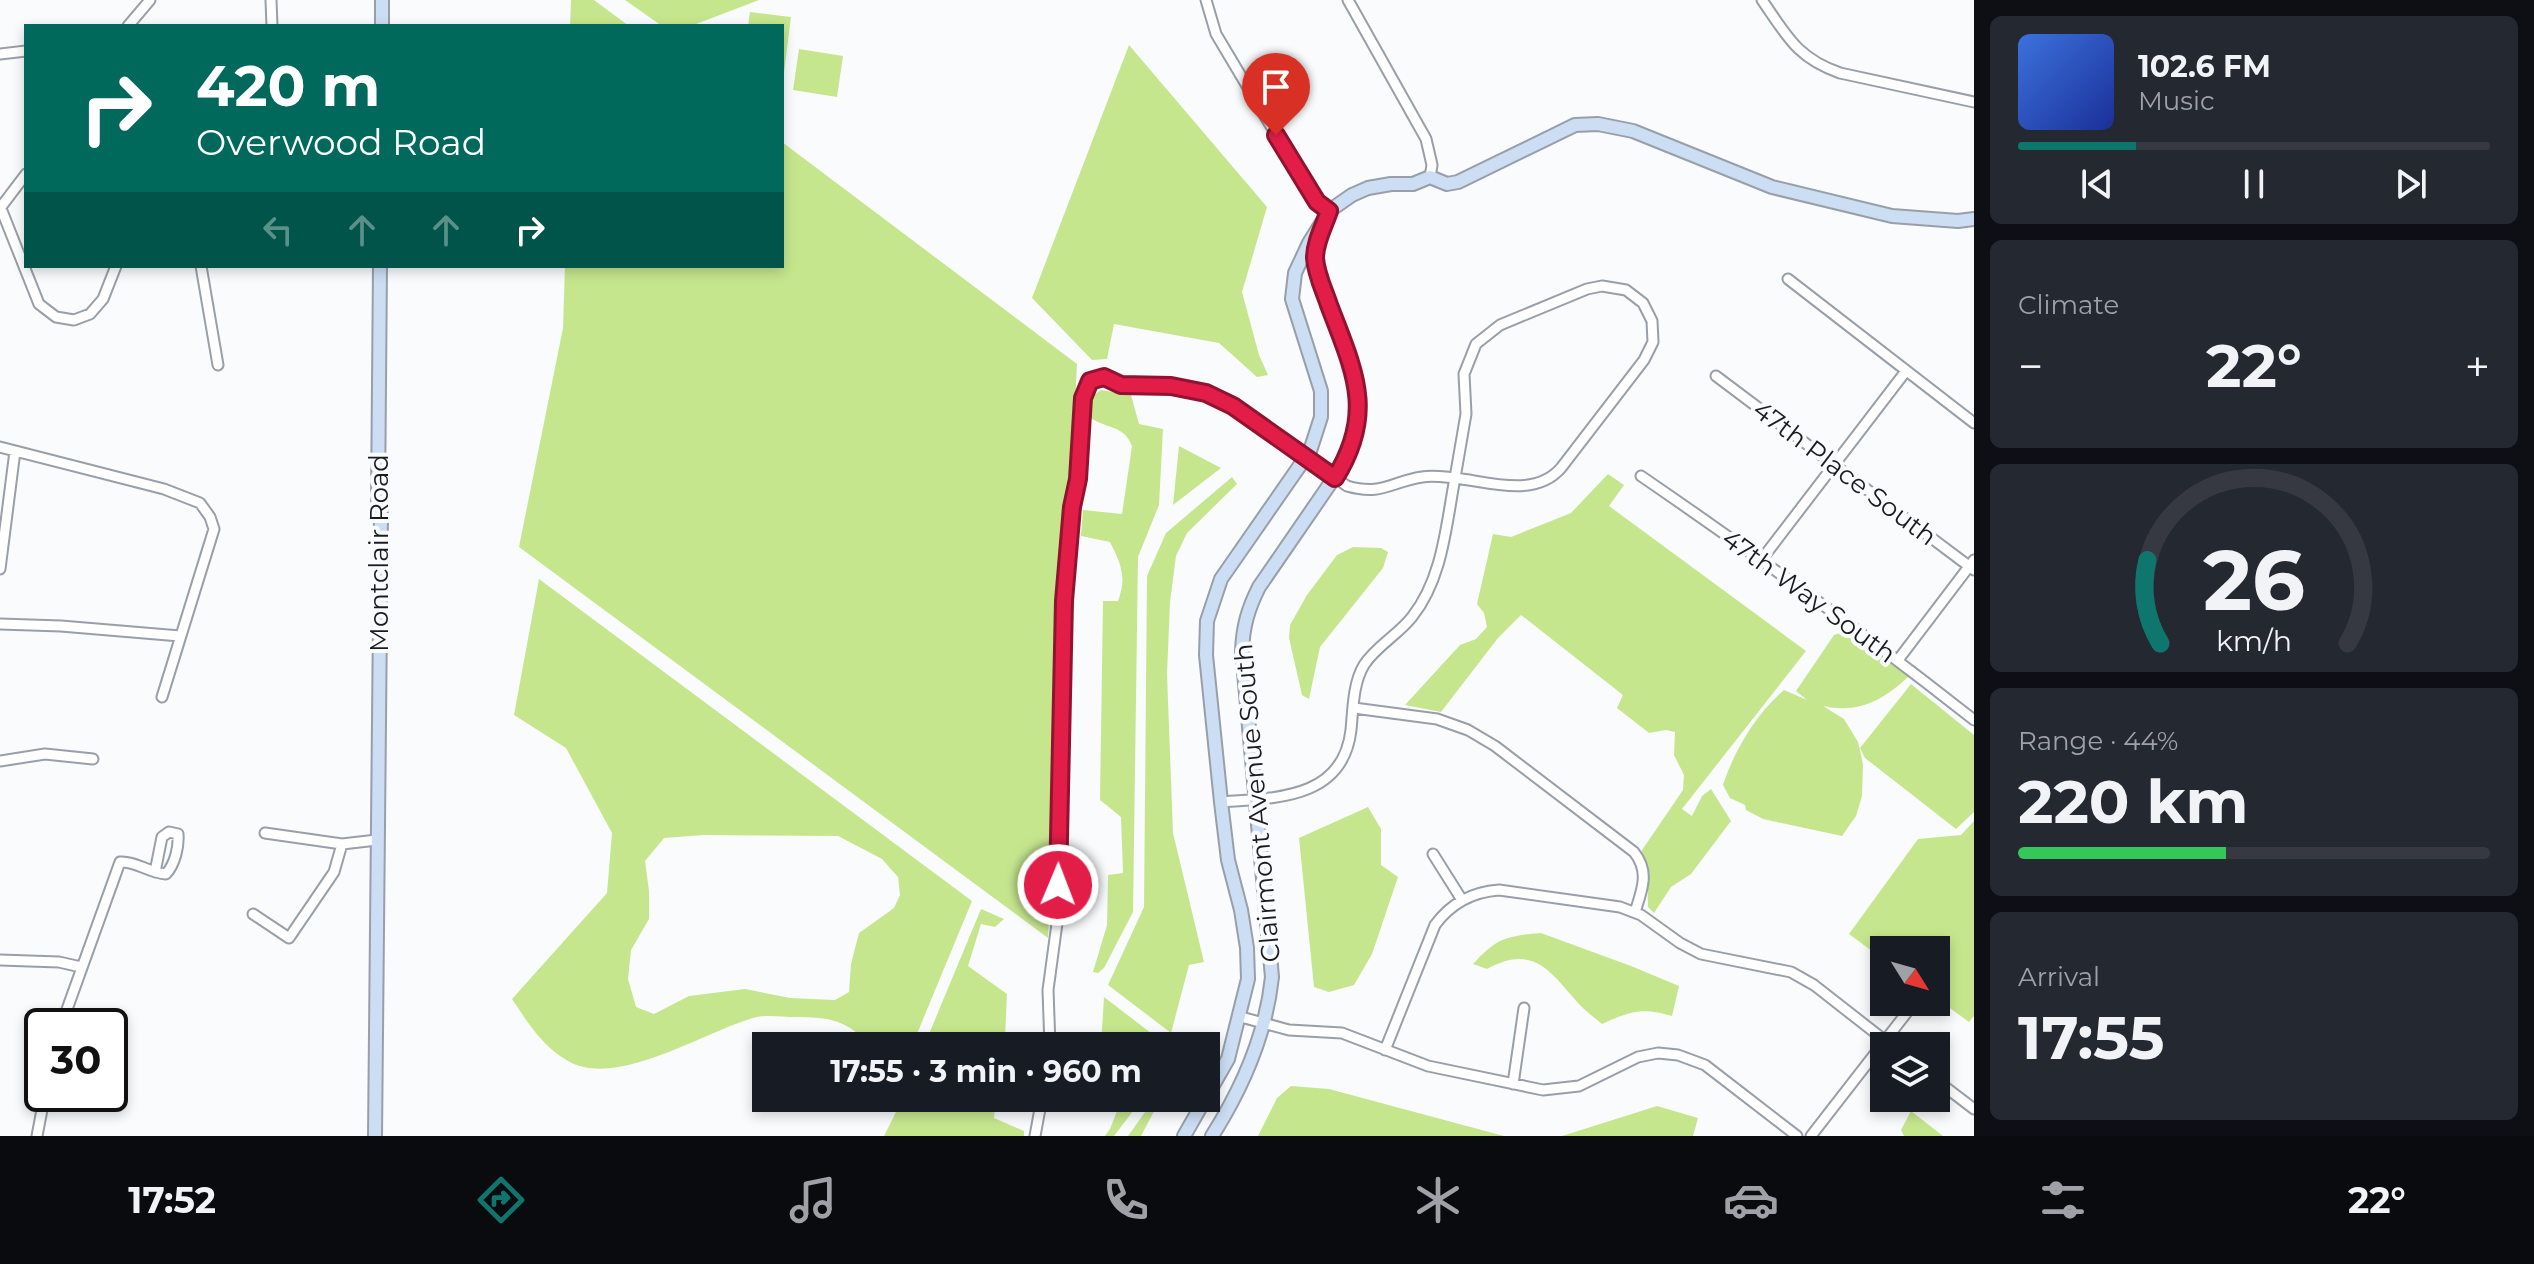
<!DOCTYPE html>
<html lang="en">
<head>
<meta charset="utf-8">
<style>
  body { margin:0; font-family:Montserrat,sans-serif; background:#242831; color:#f1f3f6; height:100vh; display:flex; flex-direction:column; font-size:30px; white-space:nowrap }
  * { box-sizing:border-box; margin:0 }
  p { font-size:26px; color:#9ea1a6 }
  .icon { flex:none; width:44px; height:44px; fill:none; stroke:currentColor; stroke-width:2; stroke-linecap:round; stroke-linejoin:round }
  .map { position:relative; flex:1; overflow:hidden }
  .details { display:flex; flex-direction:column; gap:16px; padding:16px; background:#0d0f14; width:560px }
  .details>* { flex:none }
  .hud { position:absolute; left:24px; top:24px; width:760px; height:244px; border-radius:0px; box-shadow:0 4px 12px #0003; background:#00695c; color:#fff; overflow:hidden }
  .needle { width:52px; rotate:127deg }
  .fabs { position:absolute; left:1870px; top:936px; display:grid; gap:16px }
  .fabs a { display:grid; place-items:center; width:80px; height:80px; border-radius:0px; background:#171b24; box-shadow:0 4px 12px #0003; font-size:40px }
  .speed { position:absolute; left:24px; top:1008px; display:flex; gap:16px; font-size:40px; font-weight:700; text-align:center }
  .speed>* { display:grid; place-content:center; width:104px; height:104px; border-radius:50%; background:#171b24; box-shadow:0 4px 12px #0003; line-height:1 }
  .speed .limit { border:4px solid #111; border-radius:12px; background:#fff; color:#111 }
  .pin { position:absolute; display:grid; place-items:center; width:68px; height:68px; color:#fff; margin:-82px -34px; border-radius:50% 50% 50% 0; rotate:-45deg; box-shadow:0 0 8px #0007 }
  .pin .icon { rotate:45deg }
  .me { position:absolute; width:88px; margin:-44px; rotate:1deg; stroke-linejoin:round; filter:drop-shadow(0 0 6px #0008) }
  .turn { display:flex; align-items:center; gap:28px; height:168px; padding:0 40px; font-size:36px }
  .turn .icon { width:104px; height:104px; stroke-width:2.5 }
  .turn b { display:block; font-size:56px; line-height:68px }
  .lanes { display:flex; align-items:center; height:76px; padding:0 40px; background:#0003; justify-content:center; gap:40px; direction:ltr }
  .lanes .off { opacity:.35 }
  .big { font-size:60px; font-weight:700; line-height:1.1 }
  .details .widget { flex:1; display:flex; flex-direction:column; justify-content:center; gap:12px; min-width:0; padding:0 28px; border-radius:12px; background:#242831 }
  .details .dial { align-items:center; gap:0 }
  .dial svg { height:208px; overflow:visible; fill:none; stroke:#363941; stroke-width:7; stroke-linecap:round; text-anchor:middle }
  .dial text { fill:#f1f3f6; stroke:none }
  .song { display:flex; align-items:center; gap:24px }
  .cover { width:96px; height:96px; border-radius:12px; background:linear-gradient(135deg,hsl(220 70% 55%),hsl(230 70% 35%)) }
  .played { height:8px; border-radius:4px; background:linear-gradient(90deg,#0f766e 25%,#363941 25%) }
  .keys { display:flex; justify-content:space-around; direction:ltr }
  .heat { display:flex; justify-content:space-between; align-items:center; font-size:44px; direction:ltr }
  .charge { height:12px; border-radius:6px; background:linear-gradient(90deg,#34c759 44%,#363941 0) }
  .trip { position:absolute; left:752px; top:1032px; width:468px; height:80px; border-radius:0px; background:#171b24; box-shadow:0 4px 12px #0003; font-weight:700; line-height:80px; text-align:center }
  .tab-bar { display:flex; height:128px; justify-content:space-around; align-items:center; background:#090b0e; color:#9ea1a6 }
  .tab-bar .icon { width:56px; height:56px }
  .tab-bar .on { color:#0f766e }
  .tab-bar b { font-size:36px; color:#f1f3f6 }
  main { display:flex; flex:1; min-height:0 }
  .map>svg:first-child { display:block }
  .green { fill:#c6e68e; fill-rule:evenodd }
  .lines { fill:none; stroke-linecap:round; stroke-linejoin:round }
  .street-casing { stroke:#989fa8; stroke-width:13 }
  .secondary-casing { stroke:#989fa8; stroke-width:16 }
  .street { stroke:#fff; stroke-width:9 }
  .secondary { stroke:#ccdef3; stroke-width:12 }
  .route-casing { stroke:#92132f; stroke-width:20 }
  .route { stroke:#e11d48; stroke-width:14 }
  .labels { text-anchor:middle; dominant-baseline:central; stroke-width:8; stroke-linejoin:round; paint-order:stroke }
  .street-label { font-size:26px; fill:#191c1f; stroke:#f9fbfd }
</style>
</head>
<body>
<main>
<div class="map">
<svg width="1974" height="1136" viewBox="0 0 1974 1136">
  <rect width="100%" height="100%" fill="#f9fbfd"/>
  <path class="green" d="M571,0H594L629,26H570Z
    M625,0H759L691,26H662Z
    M750,12L791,17L782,89V26H748Z
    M1129,45L1267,207L1242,292L1259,355L1268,375L1257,377L1219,343L1114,324L1107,359L1092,360L1032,298Z
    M799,49L843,56L837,97L793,90Z
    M782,142L1077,364L1048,938L519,547L563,328L565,266H782Z
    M1101,390L1131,395L1139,424L1163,429L1159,505L1138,557L1133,912L1104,968L1098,973L1093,972L1107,925L1108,875L1123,873L1121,817L1100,800L1103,601H1118C1127,577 1121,564 1110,542L1081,536L1083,510L1122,514L1132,446C1124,424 1104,429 1088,416L1091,397Z
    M1179,446L1221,468L1173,505Z
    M1608,474L1624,485L1609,506L1806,651L1682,809L1692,816L1702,796L1711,789L1731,821L1691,874L1671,887L1654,913L1648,907L1647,862L1640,853L1683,790L1684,775L1674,755L1675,732L1666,730L1649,733L1617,708L1623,695L1521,615L1498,638L1441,712L1405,705L1460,645L1476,639L1487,627L1484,613L1477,604L1493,534L1511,537L1571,513Z
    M1232,477L1237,484L1187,533L1176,556L1170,602L1167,674L1173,833L1204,962L1189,965L1171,1033L1108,985L1144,907L1147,576L1166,533Z
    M1353,547L1381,548L1388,552L1383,568L1320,647L1309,699L1302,695L1289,638L1290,625L1307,595L1337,555Z
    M539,579L972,901L912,1046H871C847,1020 830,1017 795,1017C782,1017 766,1014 753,1018C704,1032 616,1089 568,1061C542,1046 528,1023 512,999L607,893L612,833L566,748L514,715ZM704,835L838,836L882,859L898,877L900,895L894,908L859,933L851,964L849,992L835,1000L790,998L745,989L689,996L654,1014L636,1007L628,979L631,950L649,919V891L645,861L664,838Z
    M1846,631L1909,676C1884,700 1858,714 1823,706L1844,719L1858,742L1863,764L1862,796L1856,816L1842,836L1763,819L1746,810L1745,805L1730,798L1723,785C1734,751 1756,714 1784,690L1807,700L1796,691L1834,635Z
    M1911,684L1974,735V812L1956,829L1865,758L1860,748Z
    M1368,807L1381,829V865L1398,877L1372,954L1354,985L1329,992L1314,987L1299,838Z
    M1974,821V1016L1969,1022L1936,998V950H1884V960L1849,934L1918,839L1961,835Z
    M981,909L1004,919L995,927L981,924L968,966L1007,994L1005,1037H1039L1038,1046H924Z
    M1541,933L1631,966L1679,986L1672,1016C1643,1007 1630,1011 1602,1024C1594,1017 1585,1011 1578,1003C1549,970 1533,944 1487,969L1473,964C1497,938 1506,936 1541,933Z
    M1104,997L1168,1046H1101Z
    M1291,1086L1329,1089L1504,1136H1258L1277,1098Z
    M903,1098H996L994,1118L1024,1131V1136H884Z
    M1122,1098H1143L1114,1136H1105L1110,1129Z
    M1155,1098H1161L1141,1136H1128Z
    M1657,1106L1698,1118L1693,1136H1562Z
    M1911,1111L1943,1136H1904L1901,1130Z"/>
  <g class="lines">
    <g class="street-casing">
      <path id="street" d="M271,0L272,26
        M1206,0L1216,34L1306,185L1317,202L1329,211
        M1348,0L1426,139L1432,165L1430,177
        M1762,0C1787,36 1797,58 1840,73L1974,102
        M128,26L150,0
        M0,54L26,51
        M0,206L39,304L56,317L74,320L90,314L103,299L116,266
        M1,207L26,174
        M201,266L218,365
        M1788,279L1974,423
        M1602,286L1626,290L1643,303L1652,321L1653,342L1644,360L1561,468C1535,498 1489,482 1455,478L1466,414L1464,374L1476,344L1500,325L1587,289Z
        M1716,376L1974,570
        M0,447L164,489L200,503L210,517L214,529L162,697
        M1641,476C1755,554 1866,635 1974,720
        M1762,559L1906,371
        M0,569L15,451
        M0,624L61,626L180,636
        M1898,660L1974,560
        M1354,708L1437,719L1468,730L1495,746L1634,852C1650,872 1642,890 1635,912
        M0,761L45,754L93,759
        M265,833L342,844
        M1433,854L1462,900
        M253,914L289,938L334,872L342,844L377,840
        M0,960L59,962L81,967
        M1241,1017L1289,1030L1342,1033L1428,1066L1543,1090L1579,1086L1638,1057L1658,1053L1678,1055L1705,1065L1797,1136
        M61,1026L120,862C136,861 149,873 166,874C175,864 179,847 178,834L169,832L162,837L155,872
        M1050,1046L1048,990L1058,916L1064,601L1072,507L1078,479L1083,398L1090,381L1104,377L1121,385L1171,386L1206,393L1233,406L1347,486C1382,496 1390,482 1422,477C1433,475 1444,477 1455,478C1446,525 1443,578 1412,617C1398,635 1376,646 1364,665C1353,683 1353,709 1351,730C1343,800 1274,798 1221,802
        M1385,1050L1435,925C1451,903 1472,892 1499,890L1620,907L1641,915L1680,943L1701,954L1791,972L1814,985L1892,1046
        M1936,1080L1974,1109
        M1513,1084L1524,1008
        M37,1136L45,1094
        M1035,1136L1042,1098
        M1811,1136L1915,1002"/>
    </g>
    <g class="secondary-casing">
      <path id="secondary" d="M382,26V0
        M375,1136L381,514L378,501L380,266
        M1184,1136L1228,1059L1248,979L1247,948L1241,910L1228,860L1221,802L1206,655L1207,621L1221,579L1310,451L1321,417V391L1292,299L1295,273L1309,243L1329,211L1352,195L1368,188L1391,184H1413L1430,177L1447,184L1458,182L1575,125L1598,124L1633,131L1772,187L1892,216L1958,221L1974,219
        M1212,1136C1243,1087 1266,1035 1272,977L1242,651C1243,626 1248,609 1259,587L1345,462C1382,386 1331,337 1316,265V251L1321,233"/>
    </g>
    <use href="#street" class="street"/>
    <use href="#secondary" class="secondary"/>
  </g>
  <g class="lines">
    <g class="route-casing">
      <path id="route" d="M1058,885L1064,601L1072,507L1078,479L1083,398L1090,381L1104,377L1121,385L1171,386L1206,393L1233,406L1335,478C1376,412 1354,371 1329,305C1324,290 1316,274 1315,258C1315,242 1324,226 1329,211L1317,202L1276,135"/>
    </g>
    <use href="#route" class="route"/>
  </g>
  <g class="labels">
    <g class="street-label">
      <text transform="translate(1845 473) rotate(37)">47th Place South</text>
      <text transform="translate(379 553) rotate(-90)">Montclair Road</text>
      <text transform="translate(1809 596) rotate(36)">47th Way South</text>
      <text transform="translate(1257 803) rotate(-95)">Clairmont Avenue South</text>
    </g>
  </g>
</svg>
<div class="fabs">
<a><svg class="needle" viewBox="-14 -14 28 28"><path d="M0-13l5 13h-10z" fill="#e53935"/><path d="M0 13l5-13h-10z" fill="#9ea1a6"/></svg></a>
<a><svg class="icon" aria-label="layers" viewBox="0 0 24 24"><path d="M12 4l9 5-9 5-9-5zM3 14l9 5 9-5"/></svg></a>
</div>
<div class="speed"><div class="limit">30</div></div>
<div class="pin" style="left:1276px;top:135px;background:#d93025"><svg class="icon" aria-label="arrive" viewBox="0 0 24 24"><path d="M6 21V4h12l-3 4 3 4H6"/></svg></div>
<svg class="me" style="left:1058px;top:885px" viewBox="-20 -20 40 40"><circle r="17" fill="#e11d48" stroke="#fff" stroke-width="3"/><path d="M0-11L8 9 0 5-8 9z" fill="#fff"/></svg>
<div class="trip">17:55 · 3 min · 960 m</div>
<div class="hud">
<div class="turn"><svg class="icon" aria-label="right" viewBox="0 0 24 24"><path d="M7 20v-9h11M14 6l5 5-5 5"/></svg><div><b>420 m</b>Overwood Road</div></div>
<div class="lanes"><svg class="icon off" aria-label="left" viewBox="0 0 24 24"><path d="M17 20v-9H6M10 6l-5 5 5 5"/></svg><svg class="icon off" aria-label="ahead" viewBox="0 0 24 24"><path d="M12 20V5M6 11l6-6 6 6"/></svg><svg class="icon off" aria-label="ahead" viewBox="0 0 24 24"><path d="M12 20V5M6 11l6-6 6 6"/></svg><svg class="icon" aria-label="right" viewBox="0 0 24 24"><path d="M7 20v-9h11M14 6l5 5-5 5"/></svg></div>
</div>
</div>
<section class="details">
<div class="widget">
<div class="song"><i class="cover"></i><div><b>102.6 FM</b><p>Music</p></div></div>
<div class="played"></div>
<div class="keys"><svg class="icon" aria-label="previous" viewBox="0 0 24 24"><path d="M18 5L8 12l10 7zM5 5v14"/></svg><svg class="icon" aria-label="pause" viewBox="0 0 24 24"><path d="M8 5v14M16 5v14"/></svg><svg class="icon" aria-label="next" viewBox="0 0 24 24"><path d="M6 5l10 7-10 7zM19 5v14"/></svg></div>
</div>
<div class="widget"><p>Climate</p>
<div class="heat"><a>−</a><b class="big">22°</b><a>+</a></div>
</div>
<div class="widget dial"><svg viewBox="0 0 100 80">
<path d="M14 69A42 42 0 1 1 86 69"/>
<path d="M14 69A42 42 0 0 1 9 37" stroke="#0f766e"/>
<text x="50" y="56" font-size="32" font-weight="700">26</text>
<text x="50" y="72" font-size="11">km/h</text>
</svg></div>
<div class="widget"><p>Range · 44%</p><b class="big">220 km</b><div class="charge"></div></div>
<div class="widget"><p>Arrival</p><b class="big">17:55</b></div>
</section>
</main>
<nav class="tab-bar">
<b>17:52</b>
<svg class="icon on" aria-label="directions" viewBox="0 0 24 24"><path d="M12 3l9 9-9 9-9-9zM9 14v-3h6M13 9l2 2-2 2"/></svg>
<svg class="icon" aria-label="music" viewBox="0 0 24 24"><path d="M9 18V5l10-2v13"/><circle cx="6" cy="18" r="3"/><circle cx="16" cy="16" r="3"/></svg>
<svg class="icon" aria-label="phone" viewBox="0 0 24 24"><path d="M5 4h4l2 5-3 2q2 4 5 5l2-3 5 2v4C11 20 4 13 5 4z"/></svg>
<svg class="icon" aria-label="climate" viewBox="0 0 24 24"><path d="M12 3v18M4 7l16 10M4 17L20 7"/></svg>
<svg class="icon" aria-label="car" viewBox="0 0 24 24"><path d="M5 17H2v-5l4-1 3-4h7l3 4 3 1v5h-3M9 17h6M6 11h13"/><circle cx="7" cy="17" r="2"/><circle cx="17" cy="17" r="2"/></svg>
<svg class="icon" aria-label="filters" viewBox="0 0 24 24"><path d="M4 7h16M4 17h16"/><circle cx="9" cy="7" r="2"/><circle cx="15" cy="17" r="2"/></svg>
<b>22°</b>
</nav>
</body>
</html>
